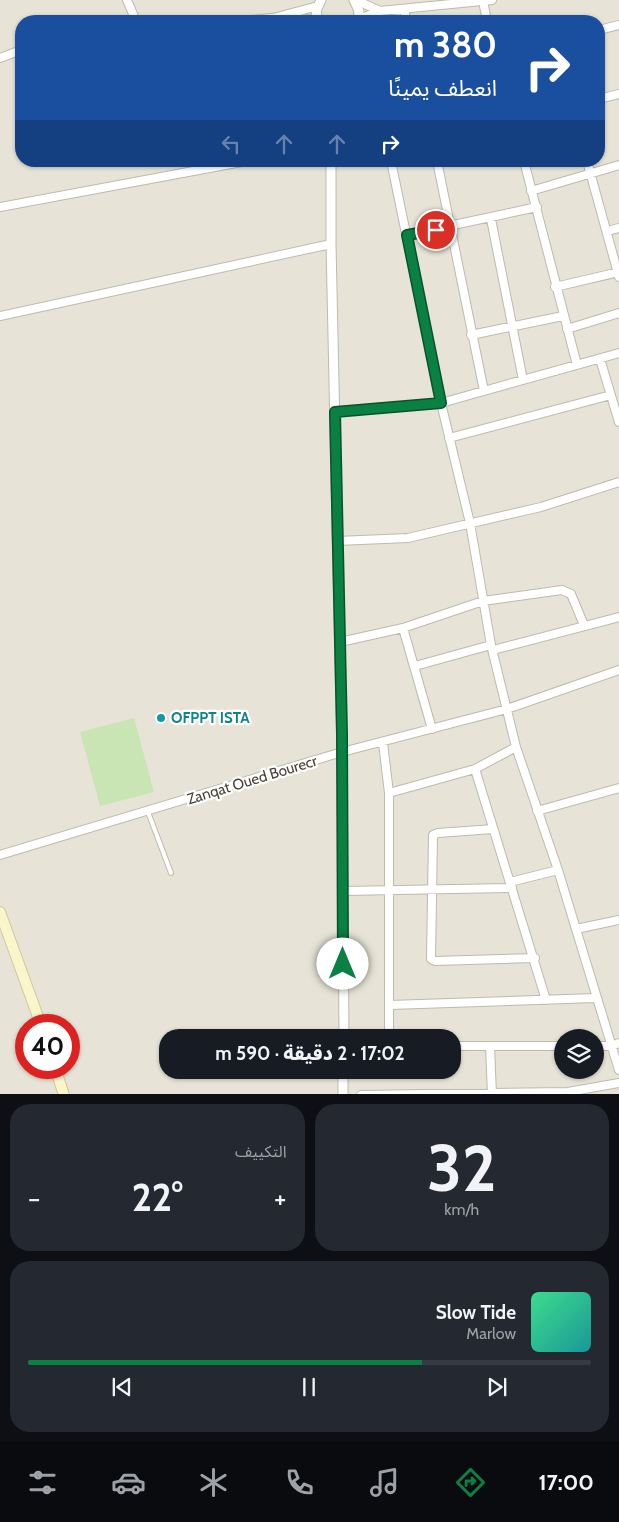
<!DOCTYPE html>
<html lang="ar">
<head>
<meta charset="utf-8">
<style>
  body { margin:0; font-family:Cabin,"Noto Sans Arabic",sans-serif; background:#242831; color:#f1f3f6; direction:rtl; height:100vh; display:flex; flex-direction:column; font-size:19px; white-space:nowrap }
  * { box-sizing:border-box; margin:0 }
  p { font-size:16px; color:#9ea1a6 }
  .icon { flex:none; width:28px; height:28px; fill:none; stroke:currentColor; stroke-width:2; stroke-linecap:round; stroke-linejoin:round }
  .map { position:relative; height:1094px; overflow:hidden; direction:ltr }
  .panel { display:flex; flex-direction:column; gap:10px; padding:10px; background:#0d0f14; flex:1 }
  .panel>* { flex:none }
  .top-card { position:absolute; left:15px; top:15px; width:590px; height:152px; border-radius:20px; box-shadow:0 1px 4px #0004; direction:rtl; background:#1a4fa0; color:#fff; overflow:hidden }
  .tools { position:absolute; left:554px; top:1029px; display:grid; gap:10px }
  .tools a { display:grid; place-items:center; width:50px; height:50px; border-radius:50%; background:#171b24; box-shadow:0 1px 4px #0004; font-size:25px }
  .speed { position:absolute; left:15px; top:1014px; display:flex; gap:10px; font-size:25px; font-weight:700; text-align:center }
  .speed>* { display:grid; place-content:center; width:65px; height:65px; border-radius:50%; background:#171b24; box-shadow:0 1px 4px #0004; line-height:1 }
  .speed .limit { border:8px solid #d22; background:#fff; color:#111 }
  .pin { position:absolute; display:grid; place-items:center; width:42px; height:42px; color:#fff; margin:-21px; border:2px solid #fff; border-radius:50%; box-shadow:0 1px 5px #0007 }
  .me { position:absolute; width:55px; margin:-28px; rotate:0deg; stroke-linejoin:round; filter:drop-shadow(0 0 4px #0008) }
  .turn { display:flex; align-items:center; gap:18px; height:105px; padding:0 25px; font-size:22px }
  .turn .icon { width:65px; height:65px; stroke-width:2.5 }
  .turn b { display:block; font-size:35px; line-height:42px }
  .lanes { display:flex; align-items:center; height:48px; padding:0 25px; background:#0003; justify-content:center; gap:25px; direction:ltr }
  .lanes .off { opacity:.35 }
  .big { font-size:38px; font-weight:800; line-height:1.1 }
  .panel .widget { flex:1; display:flex; flex-direction:column; justify-content:center; gap:8px; min-width:0; padding:0 18px; border-radius:20px; background:#242831 }
  .panel .dial { align-items:center; gap:0 }
  .dial b { font-size:65px; line-height:1 }
  .song { display:flex; align-items:center; gap:15px }
  .cover { width:60px; height:60px; border-radius:8px; background:linear-gradient(135deg,hsl(150 70% 55%),hsl(180 70% 35%)) }
  .played { height:5px; border-radius:2px; background:linear-gradient(90deg,#0b8043 70%,#363941 70%) }
  .keys { display:flex; justify-content:space-around; direction:ltr }
  .heat { display:flex; justify-content:space-between; align-items:center; font-size:28px; direction:ltr }
  .panel .tiles { flex:1; display:grid; gap:10px; grid-template-columns:1fr 1fr }
  .widget:last-child { grid-column:span 2 }
  .trip { position:absolute; left:159px; top:1029px; width:302px; height:50px; border-radius:20px; background:#171b24; box-shadow:0 1px 4px #0004; font-weight:800; line-height:50px; text-align:center; direction:rtl }
  .tabs { display:flex; height:80px; justify-content:space-around; align-items:center; background:#090b0e; color:#9ea1a6 }
  .tabs .icon { width:35px; height:35px }
  .tabs .selected { color:#0b8043 }
  .tabs b { font-size:22px; color:#f1f3f6 }
  .map>svg:first-child { display:block }
  .residential { fill:#e7e4d7; fill-rule:evenodd }
  .green { fill:#c9e5b4 }
  .lines { fill:none; stroke-linecap:round; stroke-linejoin:round }
  .service-casing { stroke:#bebaac; stroke-width:6 }
  .minor-casing { stroke:#bebaac; stroke-width:10 }
  .tertiary-casing { stroke:#bebaac; stroke-width:11 }
  .secondary-casing { stroke:#d0c89b; stroke-width:12 }
  .service { stroke:#fff; stroke-width:4 }
  .minor { stroke:#fff; stroke-width:8 }
  .tertiary { stroke:#fff; stroke-width:9 }
  .secondary { stroke:#fbf5cb; stroke-width:10 }
  .route-casing { stroke:#07532c; stroke-width:12 }
  .route { stroke:#0b8043; stroke-width:9 }
  .culture-dot { fill:#0f9aa8; stroke:#fff; stroke-width:2 }
  .labels { text-anchor:middle; dominant-baseline:central; stroke-width:4.5; stroke-linejoin:round; paint-order:stroke }
  .culture-label { font-size:15px; font-weight:bold; fill:#0d838f; stroke:#fff; text-anchor:start }
  .street-label { font-size:15px; fill:#464237; stroke:#fff }
</style>
</head>
<body>
<div class="map">
<svg width="619" height="1095" viewBox="0 0 619 1095">
  <rect width="100%" height="100%" fill="#f3f1e9"/>
  <path class="residential" d="M0,0H619V1094L0,1095ZM21,21H599V161H21ZM26,1025H69V1068H26ZM168,1038H452V1070H168ZM562,1038H595V1070H562Z"/>
  <path class="green" d="M134,718L154,792L100,806L80,732Z"/>
  <g class="lines">
    <g class="service-casing">
      <path id="service" d="M148,812L171,873"/>
    </g>
    <g class="minor-casing">
      <path id="minor" d="M127,0L136,21
        M356,0L380,11
        M483,1L487,21
        M404,10L407,21
        M283,18L317,19
        M359,19L380,11L492,0
        M241,21L273,18L318,6
        M599,30L619,25
        M0,58L21,50
        M599,99L619,94
        M391,161L441,403L470,523L491,645L516,747L558,870L619,1070
        M437,161L484,391
        M524,161L577,365
        M587,161L619,277
        M531,191L619,165
        M0,207L247,161
        M491,219L523,380
        M607,231L619,228
        M407,235L537,207
        M555,287L619,272
        M0,316L331,244
        M567,329L619,313
        M471,335L563,316
        M600,359L619,422
        M335,412L441,403L619,353
        M449,438L611,395
        M337,541L408,538L541,507L619,482
        M403,628L432,729
        M340,642L403,628L483,601L562,590L571,594L584,625
        M493,650L619,617
        M415,666L491,645
        M383,743L389,793V1038
        M475,769L546,1000
        M389,793L475,769L516,747
        M537,811L619,788
        M493,829L438,833L433,835L431,959L435,961L535,958
        M0,855L342,752L507,709L619,670
        M510,882L558,870
        M343,891L512,888
        M576,929L619,920
        M390,1005L595,998
        M452,1046H562
        M490,1046L492,1095
        M595,1046H612L619,1043
        M361,1095L568,1092L619,1083"/>
    </g>
    <g class="tertiary-casing">
      <path id="tertiary" d="M354,0L359,11L358,21
        M318,21L316,11L321,0
        M331,161V244L342,752L344,1038
        M343,1095V1070"/>
    </g>
    <g class="secondary-casing">
      <path id="secondary" d="M0,912L41,1025
        M55,1068L64,1095"/>
    </g>
    <use href="#service" class="service"/>
    <use href="#minor" class="minor"/>
    <use href="#tertiary" class="tertiary"/>
    <use href="#secondary" class="secondary"/>
  </g>
  <g class="lines">
    <g class="route-casing">
      <path id="route" d="M343,964L342,734L335,412L441,403L407,235L436,230"/>
    </g>
    <use href="#route" class="route"/>
  </g>
  <circle class="culture-dot" cx="161" cy="718" r="5"/>
  <g class="labels">
    <g class="culture-label">
      <text x="171" y="718">OFPPT ISTA</text>
    </g>
    <g class="street-label">
      <text transform="translate(252 780) rotate(-17)">Zanqat Oued Bourecr</text>
    </g>
  </g>
</svg>
<div class="tools">
<a><svg class="icon" aria-label="layers" viewBox="0 0 24 24"><path d="M12 4l9 5-9 5-9-5zM3 14l9 5 9-5"/></svg></a>
</div>
<div class="speed"><div class="limit">40</div></div>
<div class="pin" style="left:436px;top:230px;background:#d93025"><svg class="icon" aria-label="arrive" viewBox="0 0 24 24"><path d="M6 21V4h12l-3 4 3 4H6"/></svg></div>
<svg class="me" style="left:343px;top:964px" viewBox="-20 -20 40 40"><circle r="19" fill="#fff"/><path d="M0-13L10 11 0 6-10 11z" fill="#0b8043"/></svg>
<div class="trip">17:02 · 2 دقيقة · 590 m</div>
<div class="top-card">
<div class="turn"><svg class="icon" aria-label="right" viewBox="0 0 24 24"><path d="M7 20v-9h11M14 6l5 5-5 5"/></svg><div><b>380 m</b>انعطف يمينًا</div></div>
<div class="lanes"><svg class="icon off" aria-label="left" viewBox="0 0 24 24"><path d="M17 20v-9H6M10 6l-5 5 5 5"/></svg><svg class="icon off" aria-label="ahead" viewBox="0 0 24 24"><path d="M12 20V5M6 11l6-6 6 6"/></svg><svg class="icon off" aria-label="ahead" viewBox="0 0 24 24"><path d="M12 20V5M6 11l6-6 6 6"/></svg><svg class="icon" aria-label="right" viewBox="0 0 24 24"><path d="M7 20v-9h11M14 6l5 5-5 5"/></svg></div>
</div>
</div>
<section class="panel">
<div class="tiles">
<div class="widget dial"><b>32</b><p>km/h</p></div>
<div class="widget"><p>التكييف</p>
<div class="heat"><a>−</a><b class="big">22°</b><a>+</a></div>
</div>
<div class="widget">
<div class="song"><i class="cover"></i><div><b>Slow Tide</b><p>Marlow</p></div></div>
<div class="played"></div>
<div class="keys"><svg class="icon" aria-label="previous" viewBox="0 0 24 24"><path d="M18 5L8 12l10 7zM5 5v14"/></svg><svg class="icon" aria-label="pause" viewBox="0 0 24 24"><path d="M8 5v14M16 5v14"/></svg><svg class="icon" aria-label="next" viewBox="0 0 24 24"><path d="M6 5l10 7-10 7zM19 5v14"/></svg></div>
</div>
</div>
</section>
<nav class="tabs">
<b>17:00</b>
<svg class="icon selected" aria-label="directions" viewBox="0 0 24 24"><path d="M12 3l9 9-9 9-9-9zM9 14v-3h6M13 9l2 2-2 2"/></svg>
<svg class="icon" aria-label="music" viewBox="0 0 24 24"><path d="M9 18V5l10-2v13"/><circle cx="6" cy="18" r="3"/><circle cx="16" cy="16" r="3"/></svg>
<svg class="icon" aria-label="phone" viewBox="0 0 24 24"><path d="M5 4h4l2 5-3 2q2 4 5 5l2-3 5 2v4C11 20 4 13 5 4z"/></svg>
<svg class="icon" aria-label="climate" viewBox="0 0 24 24"><path d="M12 3v18M4 7l16 10M4 17L20 7"/></svg>
<svg class="icon" aria-label="car" viewBox="0 0 24 24"><path d="M5 17H2v-5l4-1 3-4h7l3 4 3 1v5h-3M9 17h6M6 11h13"/><circle cx="7" cy="17" r="2"/><circle cx="17" cy="17" r="2"/></svg>
<svg class="icon" aria-label="filters" viewBox="0 0 24 24"><path d="M4 7h16M4 17h16"/><circle cx="9" cy="7" r="2"/><circle cx="15" cy="17" r="2"/></svg>
</nav>
</body>
</html>
